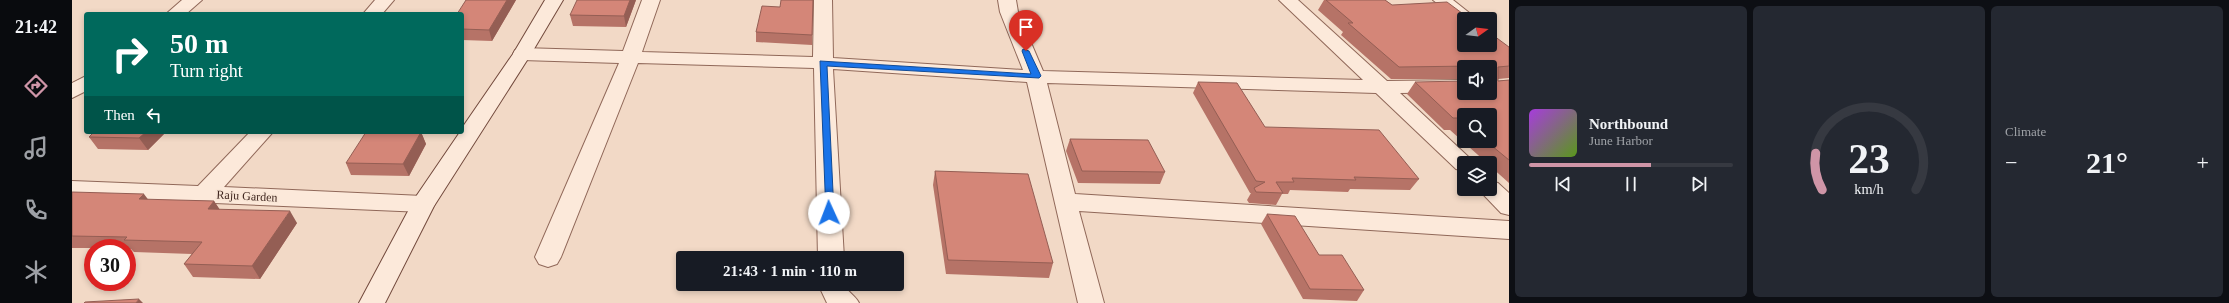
<!DOCTYPE html>
<html lang="en">
<head>
<meta charset="utf-8">
<style>
  body { margin:0; font-family:"Times New Roman",serif; background:#242831; color:#f1f3f6; height:100vh; display:flex; flex-direction:column; font-size:15px; white-space:nowrap }
  * { box-sizing:border-box; margin:0 }
  p { font-size:13px; color:#9ea1a6 }
  .icon { flex:none; width:22px; height:22px; fill:none; stroke:currentColor; stroke-width:2; stroke-linecap:round; stroke-linejoin:round }
  .map { position:relative; flex:1; overflow:hidden }
  .drawer { display:flex; flex-direction:column; gap:6px; padding:6px; background:#0d0f14; width:720px }
  .drawer>* { flex:none }
  .top-card { position:absolute; left:12px; top:12px; width:380px; height:122px; border-radius:4px; box-shadow:0 2px 6px #0003; background:#00695c; color:#fff; overflow:hidden }
  .needle { width:26px; rotate:75deg }
  .buttons { position:absolute; left:1385px; top:12px; display:grid; gap:8px }
  .buttons a { display:grid; place-items:center; width:40px; height:40px; border-radius:4px; background:#171b24; box-shadow:0 2px 6px #0003; font-size:20px }
  .speed { position:absolute; left:12px; top:239px; display:flex; gap:8px; font-size:20px; font-weight:700; text-align:center }
  .speed>* { display:grid; place-content:center; width:52px; height:52px; border-radius:50%; background:#171b24; box-shadow:0 2px 6px #0003; line-height:1 }
  .speed .limit { border:6px solid #d22; background:#fff; color:#111 }
  .pin { position:absolute; display:grid; place-items:center; width:34px; height:34px; color:#fff; margin:-41px -17px; border-radius:50% 50% 50% 0; rotate:-45deg; box-shadow:0 0 4px #0007 }
  .pin .icon { rotate:45deg }
  .me { position:absolute; width:44px; margin:-22px; rotate:358deg; stroke-linejoin:round; filter:drop-shadow(0 0 3px #0008) }
  .turn { display:flex; align-items:center; gap:14px; height:84px; padding:0 20px; font-size:18px }
  .turn .icon { width:52px; height:52px; stroke-width:2.5 }
  .turn b { display:block; font-size:28px; line-height:34px }
  .then { display:flex; align-items:center; height:38px; padding:0 20px; background:#0003; gap:8px; font-size:15px }
  .big { font-size:30px; font-weight:800; line-height:1.1 }
  .drawer .tile { flex:1; display:flex; flex-direction:column; justify-content:center; gap:6px; min-width:0; padding:0 14px; border-radius:6px; background:#242831 }
  .drawer .dial { align-items:center; gap:0 }
  .dial svg { height:104px; overflow:visible; fill:none; stroke:#363941; stroke-width:7; stroke-linecap:round; text-anchor:middle }
  .dial text { fill:#f1f3f6; stroke:none }
  .song { display:flex; align-items:center; gap:12px }
  .cover { width:48px; height:48px; border-radius:6px; background:linear-gradient(135deg,hsl(280 70% 55%),hsl(90 70% 35%)) }
  .played { height:4px; border-radius:2px; background:linear-gradient(90deg,#cf95a7 60%,#363941 60%) }
  .keys { display:flex; justify-content:space-around; direction:ltr }
  .heat { display:flex; justify-content:space-between; align-items:center; font-size:22px; direction:ltr }
  .drawer .tiles { flex:1; display:grid; gap:6px; grid-template-columns:repeat(3,1fr) }
  .trip { position:absolute; left:604px; top:251px; width:228px; height:40px; border-radius:4px; background:#171b24; box-shadow:0 2px 6px #0003; font-weight:800; line-height:40px; text-align:center }
  main { display:flex; flex:1; min-height:0 }
  .dock { display:flex; flex-direction:column; width:72px; justify-content:space-around; align-items:center; background:#090b0e; color:#9ea1a6 }
  .dock .icon { width:28px; height:28px }
  .dock .selected { color:#cf95a7 }
  .dock b { font-size:18px; color:#f1f3f6 }
  .map>svg:first-child { display:block }
  .lines { fill:none; stroke-linecap:round; stroke-linejoin:round }
  .street-casing { stroke:#906859; stroke-width:2 }
  .secondary-casing { stroke:#72493c; stroke-width:2 }
  .street { fill:#fce9da; fill-rule:evenodd }
  .secondary { fill:#fce9da; fill-rule:evenodd }
  .wall { fill:#b67367; fill-rule:evenodd }
  .shaded-wall { fill:#945e54 }
  .building { fill:#d48678; stroke:#945e54 }
  .route { fill:#1a73e8; stroke:#114b97 }
  .labels { text-anchor:middle; dominant-baseline:central; stroke-width:3.5; stroke-linejoin:round; paint-order:stroke }
  .street-label { font-size:12px; fill:#3f251e; stroke:#f9e6d6 }
</style>
</head>
<body>
<main>
<nav class="dock">
<b>21:42</b>
<svg class="icon selected" aria-label="directions" viewBox="0 0 24 24"><path d="M12 3l9 9-9 9-9-9zM9 14v-3h6M13 9l2 2-2 2"/></svg>
<svg class="icon" aria-label="music" viewBox="0 0 24 24"><path d="M9 18V5l10-2v13"/><circle cx="6" cy="18" r="3"/><circle cx="16" cy="16" r="3"/></svg>
<svg class="icon" aria-label="phone" viewBox="0 0 24 24"><path d="M5 4h4l2 5-3 2q2 4 5 5l2-3 5 2v4C11 20 4 13 5 4z"/></svg>
<svg class="icon" aria-label="climate" viewBox="0 0 24 24"><path d="M12 3v18M4 7l16 10M4 17L20 7"/></svg>
</nav>
<div class="map">
<svg width="1437" height="303" viewBox="0 0 1437 303">
  <rect width="100%" height="100%" fill="#f2d9c6"/>
  <g class="lines">
    <g class="street-casing">
      <path id="street" d="M110,0H130L114,14H94Z
        M303,0H322L310,14H291Z
        M570,0H588L570,52L741,57L742,0H760L761,58L951,70L928,12L926,0H944L946,12L971,71L1291,80L1207,0H1226L1315,81L1392,80V92L1328,93L1403,163H1392V171L1384,169L1304,93L975,83L1003,194L1437,221V239L1007,211L1032,303H1006L955,82L761,69L772,258H746L742,68L566,63L489,257L485,264L476,267L467,264L463,257L547,63L450,60L443,58L441,54L443,50L450,48L551,51Z
        M1361,0H1381L1405,19H1392V23H1390Z
        M14,76V91L0,98V83Z
        M178,132H201L152,187L351,196L359,198L363,204L359,210L351,212L0,197V181L126,186Z
        M1418,181L1426,183L1437,193V215L1429,213L1406,189H1418Z
        M746,284H772C774,291 784,296 787,303H755Z"/>
    </g>
    <g class="secondary-casing">
      <path id="secondary" d="M473,0H491L459,54L362,206L313,303H287L343,198L388,132H390V128L441,54Z"/>
    </g>
    <use href="#street" class="street"/>
    <use href="#secondary" class="secondary"/>
  </g>
  <path class="wall" d="M394,0H444L420,41L390,40V14Z
    M564,0L554,27L501,26L498,15Z
    M741,0L740,45L684,42V32L708,7Z
    M1252,0H1313L1320,5L1437,47V78L1426,79V81L1437,80V183L1418,166V163H1415L1378,130H1372L1335,94L1343,82L1392,93L1418,67H1392V79H1319L1269,35L1271,32L1246,10ZM1392,115L1418,141H1392Z
    M1126,82L1193,127L1347,179L1338,190L1278,189L1276,192L1218,190L1216,194H1210L1204,205L1177,203L1175,200L1179,193H1178L1121,93Z
    M94,132L76,150L26,149L17,137Z
    M349,132L354,144L337,176L279,175L274,163Z
    M998,139L1093,172L1088,184L1006,183L994,151Z
    M863,171L981,263L977,278L874,274L861,185Z
    M0,192L76,200L142,201L148,210L225,223L188,279L121,277L112,264L120,254L62,252L59,249H55V248H0Z
    M1195,214L1292,290L1285,301L1231,299L1189,224Z"/>
  <path class="shaded-wall" d="M435,0H444L420,41L417,30Z
    M558,0H564L554,27L552,16Z
    M74,132H94L76,150L67,138Z
    M349,132L354,144L337,176L331,164Z
    M72,194L81,206L67,199Z
    M142,201L150,213L136,209Z
    M218,211L225,223L188,279L180,266Z
    M67,299L71,303H64Z"/>
  <path class="building" d="M394,0H435L417,30L390,29V14H385Z
    M505,0H558L552,16L498,15Z
    M709,0H741L740,35L684,32L690,6L708,7Z
    M1254,0H1313L1320,5L1375,2L1398,19H1392V45H1418V33L1437,47V66L1426,67V81L1437,80V160L1414,141H1418V115H1392V122L1387,118H1381L1343,82L1392,81V93H1418V67H1401V66L1327,67L1276,23H1281Z
    M1126,82L1165,83L1193,127L1307,130L1347,179L1282,177L1284,180L1220,178L1222,182H1204L1211,193L1184,192L1182,188L1193,182L1184,181Z
    M22,132H74L67,138L17,137Z
    M294,132H349L331,164L274,163Z
    M998,139L1076,140L1093,172L1010,171Z
    M863,171L956,174L981,263L876,260Z
    M0,192L72,194L67,199L142,201L136,209L218,211L180,266L112,264L130,242L52,240L55,237L0,236Z
    M1195,214L1223,216L1247,255H1270L1292,290L1238,289Z
    M67,299L64,303H12L13,302Z"/>
  <path class="route" d="M951,49L957,51L969,76L967,78L755,66L762,213L757,217L754,215L748,61L959,74L950,51Z"/>
  <g class="labels">
    <g class="street-label">
      <text transform="translate(175 196) rotate(3)">Raju Garden</text>
    </g>
  </g>
</svg>
<div class="buttons">
<a><svg class="needle" viewBox="-14 -14 28 28"><path d="M0-13l5 13h-10z" fill="#e53935"/><path d="M0 13l5-13h-10z" fill="#9ea1a6"/></svg></a>
<a><svg class="icon" aria-label="sound" viewBox="0 0 24 24"><path d="M4 9h4l5-4v14l-5-4H4zM17 9q2 3 0 6"/></svg></a>
<a><svg class="icon" aria-label="search" viewBox="0 0 24 24"><circle cx="10" cy="10" r="6"/><path d="M15 15l6 6"/></svg></a>
<a><svg class="icon" aria-label="layers" viewBox="0 0 24 24"><path d="M12 4l9 5-9 5-9-5zM3 14l9 5 9-5"/></svg></a>
</div>
<div class="speed"><div class="limit">30</div></div>
<div class="pin" style="left:954px;top:51px;background:#d93025"><svg class="icon" aria-label="arrive" viewBox="0 0 24 24"><path d="M6 21V4h12l-3 4 3 4H6"/></svg></div>
<svg class="me" style="left:757px;top:213px" viewBox="-20 -20 40 40"><circle r="19" fill="#fff"/><path d="M0-13L10 11 0 6-10 11z" fill="#1a73e8"/></svg>
<div class="trip">21:43 · 1 min · 110 m</div>
<div class="top-card">
<div class="turn"><svg class="icon" aria-label="right" viewBox="0 0 24 24"><path d="M7 20v-9h11M14 6l5 5-5 5"/></svg><div><b>50 m</b>Turn right</div></div>
<div class="then">Then<svg class="icon" aria-label="left" viewBox="0 0 24 24"><path d="M17 20v-9H6M10 6l-5 5 5 5"/></svg></div>
</div>
</div>
<section class="drawer">
<div class="tiles">
<div class="tile">
<div class="song"><i class="cover"></i><div><b>Northbound</b><p>June Harbor</p></div></div>
<div class="played"></div>
<div class="keys"><svg class="icon" aria-label="previous" viewBox="0 0 24 24"><path d="M18 5L8 12l10 7zM5 5v14"/></svg><svg class="icon" aria-label="pause" viewBox="0 0 24 24"><path d="M8 5v14M16 5v14"/></svg><svg class="icon" aria-label="next" viewBox="0 0 24 24"><path d="M6 5l10 7-10 7zM19 5v14"/></svg></div>
</div>
<div class="tile dial"><svg viewBox="0 0 100 80">
<path d="M14 69A42 42 0 1 1 86 69"/>
<path d="M14 69A42 42 0 0 1 9 41" stroke="#cf95a7"/>
<text x="50" y="56" font-size="32" font-weight="700">23</text>
<text x="50" y="72" font-size="11">km/h</text>
</svg></div>
<div class="tile"><p>Climate</p>
<div class="heat"><a>−</a><b class="big">21°</b><a>+</a></div>
</div>
</div>
</section>
</main>
</body>
</html>
